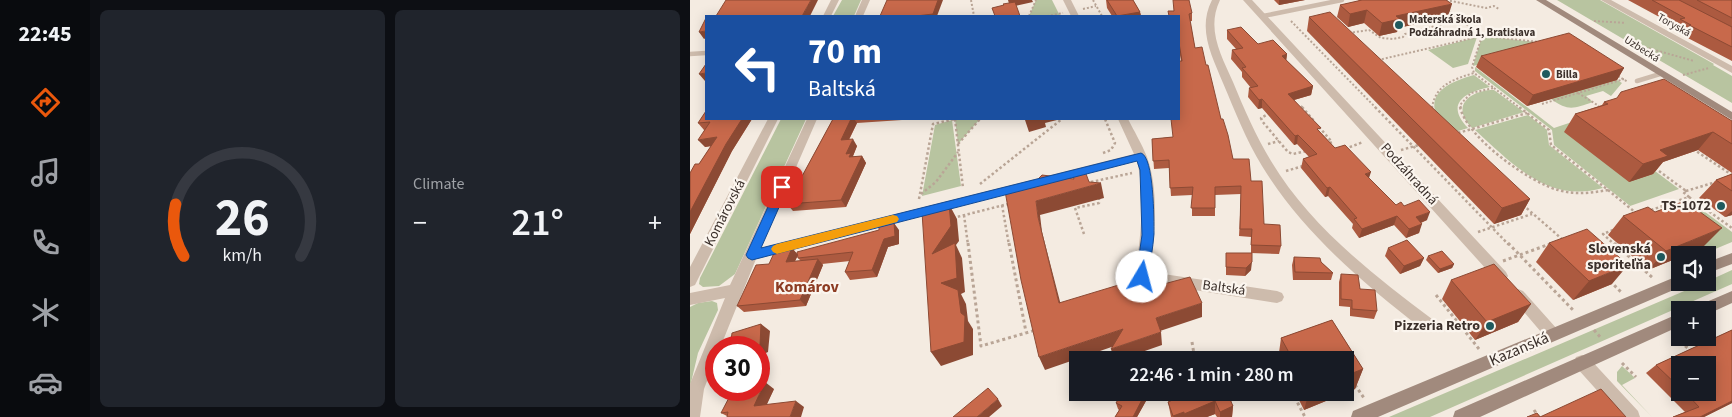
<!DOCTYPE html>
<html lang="en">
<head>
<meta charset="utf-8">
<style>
  body { margin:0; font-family:"Source Sans 3",sans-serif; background:#20242c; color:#f1f3f6; height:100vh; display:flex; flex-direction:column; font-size:19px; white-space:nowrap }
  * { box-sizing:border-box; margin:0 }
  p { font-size:16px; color:#9ea1a6 }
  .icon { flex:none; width:28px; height:28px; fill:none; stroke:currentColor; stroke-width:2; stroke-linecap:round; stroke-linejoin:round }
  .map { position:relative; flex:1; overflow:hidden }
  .drawer { display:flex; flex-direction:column; gap:10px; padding:10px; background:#0d0f14; width:600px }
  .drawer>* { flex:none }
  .guide { position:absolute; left:15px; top:15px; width:475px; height:105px; border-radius:0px; box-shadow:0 2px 12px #0003; background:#1a4fa0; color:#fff; overflow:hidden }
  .tools { position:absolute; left:981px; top:246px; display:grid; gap:10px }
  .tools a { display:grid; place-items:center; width:45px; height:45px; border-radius:0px; background:#171b24; box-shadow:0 2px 12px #0003; font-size:25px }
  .speed { position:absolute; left:15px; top:336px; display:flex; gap:10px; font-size:25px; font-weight:700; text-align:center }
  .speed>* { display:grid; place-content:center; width:65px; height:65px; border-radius:50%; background:#171b24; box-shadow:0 2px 12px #0003; line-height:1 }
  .speed .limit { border:8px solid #d22; background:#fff; color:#111 }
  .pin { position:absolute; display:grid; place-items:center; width:42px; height:42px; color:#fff; margin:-21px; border-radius:10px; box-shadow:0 2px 8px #0006 }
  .me { position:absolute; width:55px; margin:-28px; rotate:8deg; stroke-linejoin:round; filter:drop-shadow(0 0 4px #0008) }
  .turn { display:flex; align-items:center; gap:18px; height:105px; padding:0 20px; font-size:22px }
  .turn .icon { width:65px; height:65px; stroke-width:2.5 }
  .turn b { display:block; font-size:35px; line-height:42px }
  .big { font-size:38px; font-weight:600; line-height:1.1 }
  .drawer .widget { flex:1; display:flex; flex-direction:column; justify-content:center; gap:8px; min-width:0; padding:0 18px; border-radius:8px; background:#20242c }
  .drawer .dial { align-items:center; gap:0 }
  .dial svg { height:130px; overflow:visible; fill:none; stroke:#363941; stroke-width:7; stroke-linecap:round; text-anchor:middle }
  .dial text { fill:#f1f3f6; stroke:none }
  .heat { display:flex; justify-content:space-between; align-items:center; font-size:28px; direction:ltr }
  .drawer .tiles { flex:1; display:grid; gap:10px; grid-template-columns:repeat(2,1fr) }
  .trip { position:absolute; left:379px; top:351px; width:285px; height:50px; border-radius:0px; background:#171b24; box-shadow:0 2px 12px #0003; font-weight:600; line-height:50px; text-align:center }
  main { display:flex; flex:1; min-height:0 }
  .dock { display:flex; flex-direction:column; width:90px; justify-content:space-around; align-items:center; background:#090b0e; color:#9ea1a6 }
  .dock .icon { width:35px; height:35px }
  .dock .selected { color:#ea580c }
  .dock b { font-size:22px; color:#f1f3f6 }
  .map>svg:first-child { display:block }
  .green { fill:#b8c4a0 }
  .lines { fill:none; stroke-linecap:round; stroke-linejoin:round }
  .path-far2 { stroke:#b9a596; stroke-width:2; stroke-dasharray:2 2; stroke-linecap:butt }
  .path-far1 { stroke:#b9a596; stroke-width:2.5; stroke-dasharray:2.5 2.5; stroke-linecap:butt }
  .path { stroke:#b9a596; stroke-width:3; stroke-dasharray:3 3; stroke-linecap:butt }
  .lane { stroke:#cdbbac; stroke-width:4.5 }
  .street { fill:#cdbbac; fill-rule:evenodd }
  .secondary { fill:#a18a7d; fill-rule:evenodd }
  .wall { fill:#ac5a40; fill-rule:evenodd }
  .shaded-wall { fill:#8c4a34 }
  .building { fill:#c8694b; stroke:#8c4a34 }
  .route { fill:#1a73e8; stroke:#114b97 }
  .slow { fill:#f59e0b }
  .poi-dot { fill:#1f5a5e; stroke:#fbf5ee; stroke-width:2 }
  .labels { text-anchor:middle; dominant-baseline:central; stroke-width:4.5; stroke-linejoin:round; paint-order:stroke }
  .far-poi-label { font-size:11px; font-weight:bold; fill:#3b302b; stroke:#fbf5ee; text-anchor:start }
  .far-street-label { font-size:11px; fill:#3b302b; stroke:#fbf5ee }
  .street-label { font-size:14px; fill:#3b302b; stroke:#fbf5ee }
  .poi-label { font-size:14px; font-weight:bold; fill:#3b302b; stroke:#fbf5ee; text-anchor:end }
  .quarter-label { font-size:16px; font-weight:bold; fill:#8c3b22; stroke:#fbf5ee }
  .near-street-label { font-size:16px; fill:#3b302b; stroke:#fbf5ee }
</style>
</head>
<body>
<main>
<nav class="dock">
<b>22:45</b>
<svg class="icon selected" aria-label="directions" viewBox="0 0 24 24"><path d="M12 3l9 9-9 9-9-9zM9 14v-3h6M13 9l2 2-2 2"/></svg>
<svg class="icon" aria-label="music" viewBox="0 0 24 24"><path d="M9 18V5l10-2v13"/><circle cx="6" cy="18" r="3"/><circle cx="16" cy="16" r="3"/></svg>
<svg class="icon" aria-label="phone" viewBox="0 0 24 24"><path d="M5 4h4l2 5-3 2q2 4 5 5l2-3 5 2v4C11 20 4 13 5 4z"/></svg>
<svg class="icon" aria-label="climate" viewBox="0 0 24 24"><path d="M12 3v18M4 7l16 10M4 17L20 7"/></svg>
<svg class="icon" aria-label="car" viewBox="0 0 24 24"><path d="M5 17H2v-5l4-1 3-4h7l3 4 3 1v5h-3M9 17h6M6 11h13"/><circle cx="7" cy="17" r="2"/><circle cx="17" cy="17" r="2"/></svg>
</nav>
<section class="drawer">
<div class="tiles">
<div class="widget dial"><svg viewBox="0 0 100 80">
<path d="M14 69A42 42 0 1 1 86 69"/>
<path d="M14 69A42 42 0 0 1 9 37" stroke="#ea580c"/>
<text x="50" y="56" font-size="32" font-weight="700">26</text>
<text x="50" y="72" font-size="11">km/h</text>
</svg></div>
<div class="widget"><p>Climate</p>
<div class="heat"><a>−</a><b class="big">21°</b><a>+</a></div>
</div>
</div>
</section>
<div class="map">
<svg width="1042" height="417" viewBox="0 0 1042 417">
  <rect width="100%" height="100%" fill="#f4ebe1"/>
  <path class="green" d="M152,0H171L164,16H143Z
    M346,0H362L370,16H339Z
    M867,0H910L1024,64L1023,65L1042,76V103Z
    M792,36L855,43L824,55L783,66Z
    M787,37L778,64L763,68L738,50Z
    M785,67L864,128L888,120L949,159L989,189L940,206L864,145L862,130L785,71Z
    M784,75L800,87C776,92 754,103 778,128L758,134C730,100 748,85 784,75Z
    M927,80L932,83L921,96L913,91L896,96L903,102C884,108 879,112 861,99Z
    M804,90L834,112L782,128C760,106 780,90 804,90Z
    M838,115L857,130L859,145L913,188C857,204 822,163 785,130Z
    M91,119H116L45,274L29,286L13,287L9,284L10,278Z
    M265,119H290L268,144Z
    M262,120L271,186L232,196L245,125Z
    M999,200L1042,232V242L1018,252L967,211Z
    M1042,270V284L740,417H699L1013,283L1018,282V281Z
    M22,301L27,303L28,310L8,353L0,387V307L8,303Z
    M932,366L945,378L932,385L962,417L927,381V372Z"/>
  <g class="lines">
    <path class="path-far2" d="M281,0L284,16
      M403,0L412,16
      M756,0L796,8L804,6L809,9
      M393,9L406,6
      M757,10L792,36L782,67L784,73
      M339,16L346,0
      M357,16L373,13
      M601,21L686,108
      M904,21L936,23
      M659,33L679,30L691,38L703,39L713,37L715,34L764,21L756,14
      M947,45L1004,61
      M688,60L792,36L849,42
      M993,75L1019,68
      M928,76L938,82
      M804,88L830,108
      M888,93L909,106
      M852,104L934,79
      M611,106L613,108
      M742,108C745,85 764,79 784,73L804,88
      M771,108L770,105L781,93L804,88"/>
    <path class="path-far1" d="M612,107L625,122
      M685,107L819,245
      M770,107C777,138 839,182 868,190C885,195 901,193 918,190L861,145L859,130L829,107
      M742,109V107
      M580,113L571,118L572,121L598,152L603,154L617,151
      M265,119L273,188
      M629,127L642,142L638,144
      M768,133L837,113
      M268,144L290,119
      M578,144L589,141
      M655,149L673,142
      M1003,149L1042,175
      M711,150L729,145
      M413,153L421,150L425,143L415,119
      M965,168L996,191
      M596,171L613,166
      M401,182L442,173
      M290,184L372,119
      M918,190L946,213
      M996,191L1026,182
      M231,194L246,182L268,152
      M999,197L1042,228
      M229,199L243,124L265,119
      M312,205L319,245
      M833,205L872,239
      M961,210L999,197L993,192L996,191
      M274,215L278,245
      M263,218L318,204
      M923,230L913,234L925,245
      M788,232L842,214
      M394,234L385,208L409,203V196
      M858,245L860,244"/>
    <path class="path" d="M278,243L291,346L346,330
      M319,243L336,332
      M818,243L884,311
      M924,243L963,278
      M813,261L860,244
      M920,281L931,292
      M746,295L789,349
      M904,330L912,339
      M986,338L1000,350
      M502,342L505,360
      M582,355L585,360
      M932,363L946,377
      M665,385L674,398
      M602,392L615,417
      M844,410L849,417"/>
    <path class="lane" d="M573,16L652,0
      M0,54L16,53
      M947,81L970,74"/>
    <path class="street" d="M141,0H149L141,16H133Z
      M172,0H180L173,16H165Z
      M373,0H381L389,16H381Z
      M522,0H530C516,29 531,55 543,82C554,109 566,136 581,161C620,226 682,274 742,319L744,324L742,329L737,330L732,329C672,282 612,232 572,166C556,140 545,111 533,83C522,56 507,29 522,0Z
      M553,0H562L816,272L818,276L816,280L811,282L806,280Z
      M911,0H921L1042,66V73Z
      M78,119H88L5,285L0,287V267Z
      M117,119H127L71,248L444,154L428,119H438C444,131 452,144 457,157C470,193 464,235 460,272L587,291L592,293L594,297L592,301L587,303L447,281L445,277C450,239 456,199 447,161L66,259L30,348H26V357L14,389L10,417H0V384L35,298L0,305V293L40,285Z
      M828,289L833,291L867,329L870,334L867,339L862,341L857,339L823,299L821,295L823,291Z
      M892,355L898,357L948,411L950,417H931L886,367L884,362L886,357Z"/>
    <path class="secondary" d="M846,0H856L1042,112V120Z
      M1042,253V264L1018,273V262Z
      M990,275V282H996L995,285L688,417H661L663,411Z
      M1042,291V303L1018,314V310H1005L1007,306Z
      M990,313V326L790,417H763L765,411Z"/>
  </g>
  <path class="wall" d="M416,0H443L450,12L451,16H422L417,8Z
    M584,0H615L589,5Z
    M668,0H756L758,17L708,28L707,32L689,36L674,23L658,27L647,17L650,5L669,1Z
    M938,0H1042V61L992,35L993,34L984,29L986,26Z
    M484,11L502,13V21H500L505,48L531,119L543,159L561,181L574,224L591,246L589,254L561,253V237L549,236L551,194L525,195V216H502V195L481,196L479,168L464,169L462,139L483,137L489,108L491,61L489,49V16Z
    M619,17L840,199L831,215L804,224L617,31Z
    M537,30L568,44L597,54L596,60L623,86L621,95L604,100L630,132L645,148L679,178L706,205L714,206L737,220L731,223L729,233L716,238L704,225L669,238L662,228L663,224L638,196L635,197L611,168L613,159L619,157L607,144L604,145L572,108L568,109L558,97L559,88H561L552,77V72L541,59L542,50L546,49L537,39Z
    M791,56L934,68L927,80L837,106L786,67Z
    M914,102L1042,121V173L1008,150L973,162L963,174L939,182L874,132L885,114L912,105Z
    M16,119H62L42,151L0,234V173L9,164L21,146L15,147L14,130L8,123Z
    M143,119H213L212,120L167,123L159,140L167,146L163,156V157L172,156L176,163L156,207L103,211L97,204Z
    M1042,174V215L1035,217L1009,198L1026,180Z
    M933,216L1012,248L995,255H990V257L958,270L918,235Z
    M209,230V244L198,247L187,277L160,280L155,272L160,261L132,264L133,265L116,306L54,312L47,306L79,264L102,248L108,255L105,261H111L108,258Z
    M859,243L922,284L883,300L846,262Z
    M698,248L734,258L730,266L710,274L695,256Z
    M536,253L561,270L555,276L536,275Z
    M738,256L764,264L762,268L748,273L736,260Z
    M604,257L631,262L643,273L641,280H603L602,265Z
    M651,274L670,289L687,311L684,319L660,316V307L649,306V282Z
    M761,280L841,304L828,322L785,340L752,299Z
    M642,320L673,369L665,389L614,410L605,392H655V360H588L591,338Z
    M1042,330V403L1014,417H983L995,412L956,373L966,365ZM990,365H1018V392H990Z
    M84,389L76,405L114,407L37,416L31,413Z
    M411,392H461L447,417H425L429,410L428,409L426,403L428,400Z
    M501,392H542L541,403L543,406L542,417H527L525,414L517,417H481L478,402Z"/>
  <path class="shaded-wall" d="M121,0H128L120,16H112Z
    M248,0H253L247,16H226Z
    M318,0H342L343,2L320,7Z
    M589,0H615L589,5Z
    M762,4L758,17L708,28L707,32L689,36L692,23L706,16Z
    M677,10L674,23L658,27L660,14Z
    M450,12L451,16H428Z
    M16,31V38L14,39L9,32Z
    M597,54L596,63L592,56Z
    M934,68L927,80L837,106L843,95Z
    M16,73V81H15L9,74Z
    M623,86L621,95L597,102L598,94Z
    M572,99V108L568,109L569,100Z
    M52,119H62L42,151L0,234V212L36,144Z
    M161,119H164L167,123L155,147L151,140Z
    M339,119H367V120L355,123L356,127L339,132L335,120Z
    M1023,132L1008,150L973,162L963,174L939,182L953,164L970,150Z
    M608,135L607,144L604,145L605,136Z
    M27,137L33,144L15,147L8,140Z
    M163,139L167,146L163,156L165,160H161L156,154Z
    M172,156L176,163L156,207L151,200Z
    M681,172L678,181L675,174Z
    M411,183L414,198L350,215L352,232L374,317L369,303L348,217L346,201Z
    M640,187L638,196L635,197L637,188Z
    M840,199L831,215L804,224L812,208Z
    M259,204L267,219L269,241L266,245L272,258L275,292L271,294L276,304L278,321L283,329V355L251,366L241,352L251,283L242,254Z
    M1042,211V215L1035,217Z
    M740,212L737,220L722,226L726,217Z
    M707,216L704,225L669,238L672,229Z
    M204,223L209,230V244L198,247L187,277L182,270L194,239Z
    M732,224L729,233L716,238L719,229Z
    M1032,228L1012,248L995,255H990V257L958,270L976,251Z
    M102,248L108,255L101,269L96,262Z
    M734,258L730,266L710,274L714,266Z
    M128,259L133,265L116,306L110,300Z
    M562,262L561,270L555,276L556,268Z
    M764,264L762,268L748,273L750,269Z
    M938,265L922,284L883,300L899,281Z
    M512,303V317L467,332L466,318Z
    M841,304L828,322L785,340L797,322Z
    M71,324L80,331L78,352L69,356V348H62Z
    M433,329L436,342L355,370L349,357Z
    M471,332L472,345L429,360H424L421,349Z
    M673,369L665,389L614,410L619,392H655V376Z
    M75,382L84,389L73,413L64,406Z
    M456,392H461L447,417H443Z
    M541,392H542L541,404L538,395Z
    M308,399L312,406L299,417H287Z
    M106,401L114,407L111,417H100Z
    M525,401V414L517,417H494V414Z
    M1042,401V403L1014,417H1010Z
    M543,406L542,417H530V412Z
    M494,412V417H484L483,416Z"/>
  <path class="building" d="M36,0H121L112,16H26Z
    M197,0H248L243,14L226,16H190Z
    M417,0H443L450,12L427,16Z
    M483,0H499L502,13L499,14L505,48L512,47L516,65H518L531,119H533L538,135L543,159H559L561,181H572L574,224L590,225L591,246L561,245L562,229H550L551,186L525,187V208H501L503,187L480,188L479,160L463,161L462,139L483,137L481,119H489V61H492L489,43V16H479L478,11H484Z
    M672,0H756L762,4L706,16L710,19L692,23L677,10L660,14L650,5Z
    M962,0H989L1042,27V47L999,25H1001L990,19L995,18Z
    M1007,0H1042V18Z
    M325,2L330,16H305L302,8L314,5L313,4Z
    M640,12L840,199L812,208L619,17Z
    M16,18V31L9,32Z
    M551,27L568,44L583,40L597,54L592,56L623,86L598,94L631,128L627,129L645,148L655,145L681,172L675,174L706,205L711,202L714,206L729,200L740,212L726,217L732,224L719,229L707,216L672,229L664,219L667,218L640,187L637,188L613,159L627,154L608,135L605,136L572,99L569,100L559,88L568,86L552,68L556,67L542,50L553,48L537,30Z
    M879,33L934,68L843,95L791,56Z
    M16,64V73L9,74Z
    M974,79L1042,121V144L1023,132L970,150L978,156L953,164L885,114L918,104L914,102L927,98L931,92Z
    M16,111V119H52L36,144L0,212V173L5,164H9L27,137L8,140L20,122L8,123Z
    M143,119H161L151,140L163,139L156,154L161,153L159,157L172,156L151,200L97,204Z
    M395,171L399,182L411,183L346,201L348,217L369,303L465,274L470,285L500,277L512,303L466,318L471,332L421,349L433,329L349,357L331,280L315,191L343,184L352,175L384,179L382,174Z
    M1042,174V191L1026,180Z
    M995,201L1032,228L976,251L933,216L958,207L965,212Z
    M259,204L261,226L242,254L265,243L267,278L251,283L268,290L271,313L275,316L274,342L241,352L232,212Z
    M204,223L205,236L194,239L182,270L155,272L163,252L108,258L107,252L189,230V227Z
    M897,229L938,265L899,281L859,243Z
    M717,240L734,258L714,266L698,248Z
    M102,248L96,262L128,259L110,300L47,306L66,265L79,264L84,253Z
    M752,251L764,264L750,269L738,256Z
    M536,253H562V262L556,268L536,267Z
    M604,257L630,258L631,262L643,273L605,272Z
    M804,264L841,304L797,322L761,280Z
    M651,274L668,275L670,289L685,290L687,311L662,309V300L651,299Z
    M642,320L673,369L655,376V360H603L591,338Z
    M71,324L70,345L62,348H40L42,333Z
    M1042,330V401L1010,417H983L1009,407L995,392H1018V365H990V388L966,365Z
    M75,382L64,406L106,401L100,417H37L38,412L31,413L43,390H69V383Z
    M298,388L308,399L287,417H263Z
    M911,389L936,417H837L847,413L850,417Z
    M423,392H456L443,417H425L432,406L426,403L430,396Z
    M501,392H541L538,395L543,406L530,412L525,401L494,414V412L483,416L478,402Z"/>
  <path class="route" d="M451,153C464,157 464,220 464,234C463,248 460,263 458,277L456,281L452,282L447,281L446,277L452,235L450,170L447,161L62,260L58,258L56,255L87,187L92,183L98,187L71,248Z"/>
  <path class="slow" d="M203,215L207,216L209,219L207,222L87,254L83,252L81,249L83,246L87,244Z"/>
  <g class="poi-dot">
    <circle cx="709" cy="25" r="5"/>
    <circle cx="856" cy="74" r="5"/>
    <circle cx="1031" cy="206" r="5"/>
    <circle cx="971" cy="257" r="5"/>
    <circle cx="800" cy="326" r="5"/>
  </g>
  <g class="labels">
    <g class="far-poi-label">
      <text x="719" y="19">Materská škola<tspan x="719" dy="13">Podzáhradná 1, Bratislava</tspan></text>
      <text x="866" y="74">Billa</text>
    </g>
    <g class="far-street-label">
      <text transform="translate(984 25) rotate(29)">Toryská</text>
      <text transform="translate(952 49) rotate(32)">Uzbecká</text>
    </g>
    <g class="street-label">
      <text transform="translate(719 174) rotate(48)">Podzáhradná</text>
      <text transform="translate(35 213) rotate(-63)">Komárovská</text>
      <text transform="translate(534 288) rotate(8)">Baltská</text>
    </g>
    <g class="poi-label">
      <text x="1021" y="206">TS-1072</text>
      <text x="961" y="249">Slovenská<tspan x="961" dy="16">sporiteľňa</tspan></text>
      <text x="790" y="326">Pizzeria Retro</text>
    </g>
    <g class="quarter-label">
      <text x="117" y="287">Komárov</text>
    </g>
    <g class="near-street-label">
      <text transform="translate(829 349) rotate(-23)">Kazanská</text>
    </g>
  </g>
</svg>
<div class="tools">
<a><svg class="icon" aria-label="sound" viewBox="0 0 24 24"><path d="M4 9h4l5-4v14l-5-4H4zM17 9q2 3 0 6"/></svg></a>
<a>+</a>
<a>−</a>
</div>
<div class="speed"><div class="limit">30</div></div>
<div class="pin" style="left:92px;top:187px;background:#d93025"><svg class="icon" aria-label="arrive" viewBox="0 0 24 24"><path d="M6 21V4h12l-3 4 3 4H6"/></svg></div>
<svg class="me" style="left:452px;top:277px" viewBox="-20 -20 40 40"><circle r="19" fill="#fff"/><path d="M0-13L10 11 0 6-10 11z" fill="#1a73e8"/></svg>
<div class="trip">22:46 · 1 min · 280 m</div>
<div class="guide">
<div class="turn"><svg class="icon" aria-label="left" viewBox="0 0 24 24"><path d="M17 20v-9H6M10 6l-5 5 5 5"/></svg><div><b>70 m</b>Baltská</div></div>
</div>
</div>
</main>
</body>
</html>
